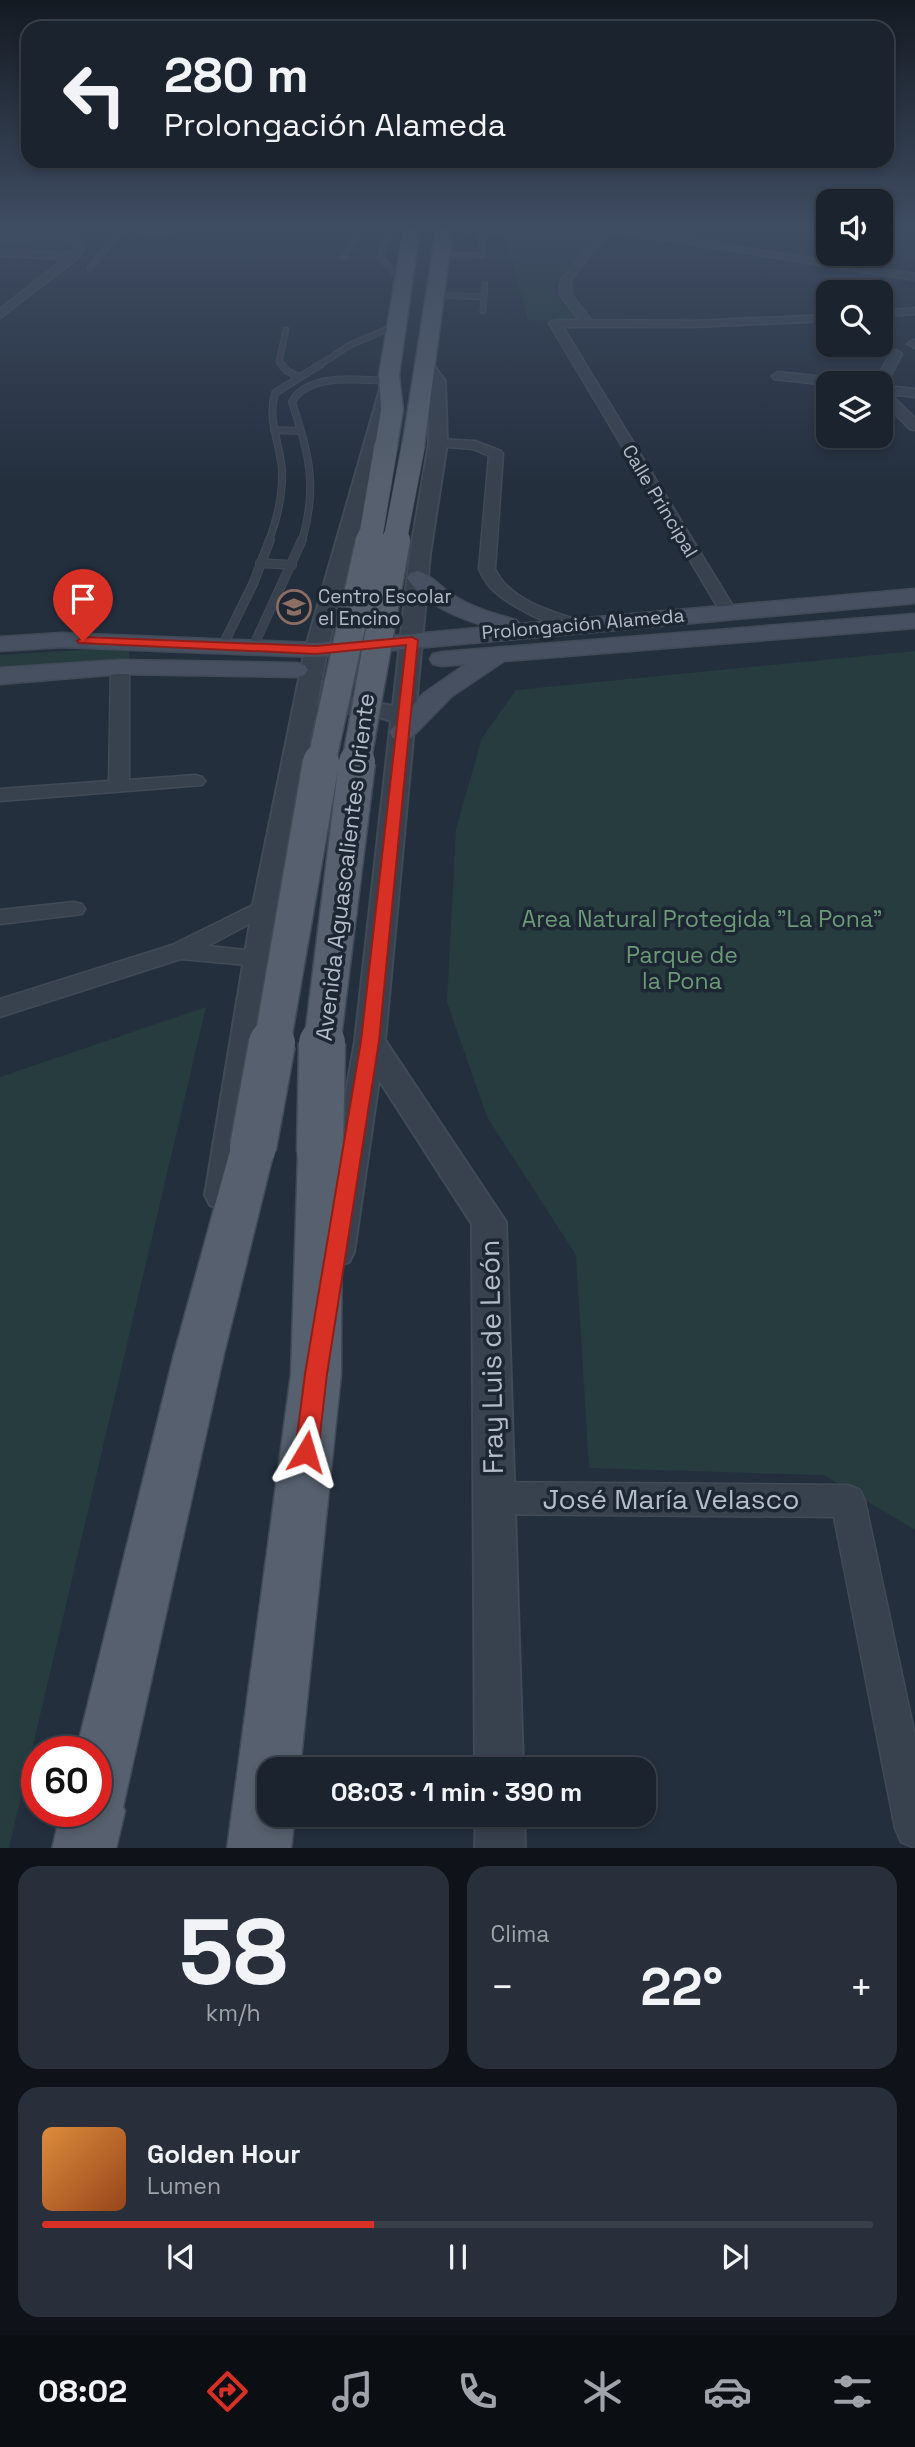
<!DOCTYPE html>
<html lang="es">
<head>
<meta charset="utf-8">
<style>
  body { margin:0; font-family:"Space Grotesk",sans-serif; background:#282f3a; color:#f1f3f6; height:100vh; display:flex; flex-direction:column; font-size:26px; white-space:nowrap }
  * { box-sizing:border-box; margin:0 }
  p { font-size:23px; color:#a0a4aa }
  .icon { flex:none; width:38px; height:38px; fill:none; stroke:currentColor; stroke-width:2; stroke-linecap:round; stroke-linejoin:round }
  .map { position:relative; height:1848px; overflow:hidden }
  .panel { display:flex; flex-direction:column; gap:18px; padding:18px; background:#0f1319; flex:1 }
  .panel>* { flex:none }
  .hud { position:absolute; left:21px; top:21px; width:873px; height:147px; border-radius:21px; box-shadow:0 4px 10px #0003,0 0 0 2px #39404a; background:#1b232e; color:#f1f3f6; overflow:hidden }
  .fabs { position:absolute; left:816px; top:189px; display:grid; gap:14px }
  .fabs a { display:grid; place-items:center; width:77px; height:77px; border-radius:14px; background:#1b232e; box-shadow:0 4px 10px #0003,0 0 0 2px #39404a; font-size:35px }
  .speed { position:absolute; left:21px; top:1736px; display:flex; gap:14px; font-size:35px; font-weight:700; text-align:center }
  .speed>* { display:grid; place-content:center; width:91px; height:91px; border-radius:50%; background:#1b232e; box-shadow:0 4px 10px #0003,0 0 0 2px #39404a; line-height:1 }
  .speed .limit { border:10px solid #d22; background:#fff; color:#111 }
  .pin { position:absolute; display:grid; place-items:center; width:60px; height:60px; color:#fff; margin:-72px -30px; border-radius:50% 50% 50% 0; rotate:-45deg; box-shadow:0 0 7px #0007 }
  .pin .icon { rotate:45deg }
  .me { position:absolute; width:77px; margin:-38px; rotate:7deg; stroke-linejoin:round; filter:drop-shadow(0 0 5px #0008) }
  .turn { display:flex; align-items:center; gap:24px; height:147px; padding:0 28px; font-size:32px }
  .turn .icon { width:91px; height:91px; stroke-width:2.5 }
  .turn b { display:block; font-size:49px; line-height:60px }
  .big { font-size:52px; font-weight:800; line-height:1.1 }
  .panel .card { flex:1; display:flex; flex-direction:column; justify-content:center; gap:10px; min-width:0; padding:0 24px; border-radius:21px; background:#282f3a }
  .panel .dial { align-items:center; gap:0 }
  .dial b { font-size:91px; line-height:1 }
  .song { display:flex; align-items:center; gap:21px }
  .cover { width:84px; height:84px; border-radius:10px; background:linear-gradient(135deg,hsl(30 70% 55%),hsl(20 70% 35%)) }
  .played { height:7px; border-radius:4px; background:linear-gradient(90deg,#d93025 40%,#39404a 40%) }
  .keys { display:flex; justify-content:space-around; direction:ltr }
  .heat { display:flex; justify-content:space-between; align-items:center; font-size:38px; direction:ltr }
  .panel .tiles { flex:1; display:grid; gap:18px; grid-template-columns:1fr 1fr }
  .card:last-child { grid-column:span 2 }
  .trip { position:absolute; left:257px; top:1757px; width:399px; height:70px; border-radius:21px; background:#1b232e; box-shadow:0 4px 10px #0003,0 0 0 2px #39404a; font-weight:800; line-height:70px; text-align:center }
  .menu { display:flex; height:112px; justify-content:space-around; align-items:center; background:#0b0e12; color:#a0a4aa }
  .menu .icon { width:49px; height:49px }
  .menu .active { color:#d93025 }
  .menu b { font-size:32px; color:#f1f3f6 }
  .map>svg:first-child { display:block }
  .green { fill:#263c3f }
  .lines { fill:none; stroke-linecap:round; stroke-linejoin:round }
  .service-far2-casing { stroke:#414a57; stroke-width:7 }
  .service-far1-casing { stroke:#414a57; stroke-width:8 }
  .service-casing { stroke:#414a57; stroke-width:10 }
  .minor-casing { stroke:#414a57; stroke-width:3 }
  .tertiary-casing { stroke:#414a57; stroke-width:4 }
  .secondary-casing { stroke:#414a57; stroke-width:3 }
  .primary-casing { stroke:#414a57; stroke-width:3 }
  .service-far2 { stroke:#38414e; stroke-width:5 }
  .service-far1 { stroke:#38414e; stroke-width:6 }
  .service { stroke:#38414e; stroke-width:8 }
  .minor { fill:#38414e; fill-rule:evenodd }
  .tertiary { fill:#38414e; fill-rule:evenodd }
  .secondary { fill:#465061; fill-rule:evenodd }
  .primary { fill:#56606e; fill-rule:evenodd }
  .primary-bridge-far3-casing { stroke:#414a57; stroke-width:24; stroke-linecap:butt }
  .primary-bridge-far2-casing { stroke:#414a57; stroke-width:31; stroke-linecap:butt }
  .primary-bridge-far1-casing { stroke:#414a57; stroke-width:39; stroke-linecap:butt }
  .primary-bridge-casing { stroke:#414a57; stroke-width:49; stroke-linecap:butt }
  .primary-bridge-far3 { stroke:#56606e; stroke-width:23 }
  .primary-bridge-far2 { stroke:#56606e; stroke-width:28 }
  .primary-bridge-far1 { stroke:#56606e; stroke-width:36 }
  .primary-bridge { stroke:#56606e; stroke-width:46 }
  .route { fill:#d93025; stroke:#8d1f18; stroke-width:2 }
  .labels { text-anchor:middle; dominant-baseline:central; stroke-width:7; stroke-linejoin:round; paint-order:stroke }
  .far-street-label { font-size:19px; fill:#b4bcc9; stroke:#1d2633 }
  .far-poi-label { font-size:19px; fill:#b4bcc9; stroke:#1d2633; text-anchor:start }
  .street-label { font-size:23px; fill:#b4bcc9; stroke:#1d2633 }
  .park-label { font-size:23px; fill:#6b9a76; stroke:#1d2633 }
  .near-street-label { font-size:28px; fill:#b4bcc9; stroke:#1d2633 }
</style>
</head>
<body>
<div class="map">
<svg width="915" height="1849" viewBox="0 0 915 1849">
  <rect width="100%" height="100%" fill="#242f3e"/>
  <path class="green" d="M463,226H600L556,283L555,294L578,321L528,320L506,237L462,235Z
    M64,234L69,243L68,253L0,251V241Z
    M129,647V664L0,672V655Z
    M915,651V1530L824,1475L589,1468L576,1255L487,1117L447,1002L456,829L482,738L516,690Z
    M206,1007L9,1848H0V1077Z"/>
  <g class="lines">
    <g class="service-far2-casing">
      <path id="service-far2" d="M146,226L141,231C155,237 168,236 180,226
        M389,226L380,257L402,281
        M360,228H388
        M344,257L361,226
        M441,257L483,255L481,236
        M90,268L124,226
        M436,295L484,297
        M483,311L485,285
        M282,366L279,362L286,330
        M318,366L350,345L395,326"/>
    </g>
    <g class="service-far1-casing">
      <path id="service-far1" d="M281,364L287,371L299,377
        M274,430L300,431
        M269,541C277,519 283,494 282,470C280,443 267,420 275,393L321,364
        M302,541C318,486 309,455 292,402C308,372 360,380 389,381"/>
    </g>
    <g class="service-casing">
      <path id="service" d="M260,563L292,565
        M223,645L253,584L270,540
        M253,647L302,540"/>
    </g>
    <g class="minor-casing">
      <path id="minor" d="M61,226H71L84,249L78,258L0,318V309L64,259L0,256V250L71,253L74,249L66,235L0,243V237L63,230Z
        M603,226L915,274V280L609,231L571,280V294L591,320L692,321L828,315V321L692,327H563L736,611L734,615H722L720,611L549,323L555,320H579L559,294L561,280Z
        M915,308V314L880,317V311Z
        M913,340H915V348L907,344Z
        M896,350L902,354L885,386L915,389V397L890,394L915,418V430L910,429L880,399V383H874L890,354Z
        M778,372L842,379L848,383L828,385L774,379L772,376Z
        M438,439L475,441L501,451L503,454L495,569C509,600 552,612 582,621L585,625L582,629C562,634 510,606 495,592C487,586 483,578 479,569L489,456L473,449L433,446L431,443Z
        M120,662L129,667V780L195,775L202,777L205,781L202,785L0,801V789L109,781L111,667Z
        M267,898L275,900L278,905L275,910L208,946L266,952L270,958L266,964L258,966L181,959L0,1017V999L172,945Z
        M74,902L82,904L85,909L82,914L0,924V910Z
        M493,1482L848,1485L860,1490L865,1501L915,1736V1848L901,1842L895,1828L834,1517L493,1514L481,1509L476,1498L481,1487Z"/>
    </g>
    <g class="tertiary-casing">
      <path id="tertiary" d="M426,360L431,362L445,381L447,443L430,554L385,1040L506,1222L523,1769H475L472,1224L379,1080L354,1252L349,1262L336,1267L323,1262L318,1252L355,1041L391,721C355,708 349,712 314,720L281,905L239,1195L234,1205L222,1209L210,1205L205,1195L253,905L305,650L381,386L389,381L397,386L327,650L317,704L347,698L393,706L410,554L429,443V381L418,365Z
        M476,1815H524L525,1849H475Z"/>
    </g>
    <g class="secondary-casing">
      <path id="secondary" d="M418,571C432,575 442,589 454,596C473,608 495,614 516,620L520,624L915,589V603L316,657L62,647L0,651V637L62,633L316,643L489,627C458,618 425,605 407,578L410,573Z
        M915,614V628L504,661L452,696L411,738L402,740L393,738L389,732L423,694L466,664L442,666L433,664L430,659L433,654L442,652Z
        M120,660L296,663L305,665L308,670L305,675L296,677L120,674L0,684V668Z"/>
    </g>
    <g class="primary-casing">
      <path id="primary" d="M404,226H420L399,375L403,410L397,446L394,451H378L375,446L381,410L379,375Z
        M437,226H453L424,447L421,452H405L402,447Z
        M253,1130L268,1135L275,1147L223,1358L123,1807L125,1811L116,1849H52L61,1811H96V1752H76L173,1358L231,1147L238,1135Z
        M320,1136L335,1141L342,1153L341,1374L300,1769H270V1815H295L291,1849H227L291,1374L298,1153L305,1141Z"/>
    </g>
    <use href="#service-far2" class="service-far2"/>
    <use href="#service-far1" class="service-far1"/>
    <use href="#service" class="service"/>
    <use href="#minor" class="minor"/>
    <use href="#tertiary" class="tertiary"/>
    <use href="#secondary" class="secondary"/>
    <use href="#primary" class="primary"/>
    <g class="primary-bridge-far3-casing">
      <path id="primary-bridge-far3" d="M370,541L386,446
        M395,541L413,447"/>
    </g>
    <g class="primary-bridge-far2-casing">
      <path id="primary-bridge-far2" d="M321,764L370,540
        M356,764L396,540"/>
    </g>
    <g class="primary-bridge-far1-casing">
      <path id="primary-bridge-far1" d="M272,1045L321,762
        M322,1045L357,762"/>
    </g>
    <g class="primary-bridge-casing">
      <path id="primary-bridge" d="M253,1147L272,1043
        M320,1153L322,1043"/>
    </g>
    <use href="#primary-bridge-far3" class="primary-bridge-far3"/>
    <use href="#primary-bridge-far2" class="primary-bridge-far2"/>
    <use href="#primary-bridge-far1" class="primary-bridge-far1"/>
    <use href="#primary-bridge" class="primary-bridge"/>
  </g>
  <linearGradient id="sky" x2="0" y2="1"><stop stop-color="#141a22"/><stop offset="0.47" stop-color="#3f4d63"/><stop offset="1" stop-color="#3f4d63" stop-opacity="0"/></linearGradient>
  <rect width="915" height="484" fill="url(#sky)"/>
  <path class="route" d="M83,637L316,646L412,637L418,640L379,1041L327,1374L318,1452L314,1459L306,1462L298,1459L295,1452L305,1374L361,1041L406,645L316,654L79,643L77,641Z"/>
  <defs>
    <g id="university-ring" transform="scale(1.75)"><circle r="9.5" fill="#1d2633" stroke="#8d6e63" stroke-width="1.5"/><path d="M0-5L7-2L0 1L-7-2ZM-4 1L0 2.5L4 1V4Q0 6-4 4Z" fill="#8d6e63"/></g>
  </defs>
  <g fill-rule="evenodd">
    <use href="#university-ring" x="294" y="607"/>
  </g>
  <g class="labels">
    <g class="far-street-label">
      <text transform="translate(660 501) rotate(59)">Calle Principal</text>
      <text transform="translate(583 624) rotate(-5)">Prolongación Alameda</text>
    </g>
    <g class="far-poi-label">
      <text x="318" y="596">Centro Escolar<tspan x="318" dy="22">el Encino</tspan></text>
    </g>
    <g class="street-label">
      <text transform="translate(345 867) rotate(-83)">Avenida Aguascalientes Oriente</text>
    </g>
    <g class="park-label">
      <text x="702" y="919">Area Natural Protegida "La Pona"</text>
      <text x="682" y="955">Parque de<tspan x="682" dy="26">la Pona</tspan></text>
    </g>
    <g class="near-street-label">
      <text transform="translate(491 1357) rotate(-91)">Fray Luis de León</text>
      <text x="671" y="1499">José María Velasco</text>
    </g>
  </g>
</svg>
<div class="fabs">
<a><svg class="icon" aria-label="sound" viewBox="0 0 24 24"><path d="M4 9h4l5-4v14l-5-4H4zM17 9q2 3 0 6"/></svg></a>
<a><svg class="icon" aria-label="search" viewBox="0 0 24 24"><circle cx="10" cy="10" r="6"/><path d="M15 15l6 6"/></svg></a>
<a><svg class="icon" aria-label="layers" viewBox="0 0 24 24"><path d="M12 4l9 5-9 5-9-5zM3 14l9 5 9-5"/></svg></a>
</div>
<div class="speed"><div class="limit">60</div></div>
<div class="pin" style="left:83px;top:641px;background:#d93025"><svg class="icon" aria-label="arrive" viewBox="0 0 24 24"><path d="M6 21V4h12l-3 4 3 4H6"/></svg></div>
<svg class="me" style="left:306px;top:1452px" viewBox="-20 -20 40 40"><path d="M0-17L14 15 0 8-14 15z" fill="#d93025" stroke="#fff" stroke-width="4"/></svg>
<div class="trip">08:03 · 1 min · 390 m</div>
<div class="hud">
<div class="turn"><svg class="icon" aria-label="left" viewBox="0 0 24 24"><path d="M17 20v-9H6M10 6l-5 5 5 5"/></svg><div><b>280 m</b>Prolongación Alameda</div></div>
</div>
</div>
<section class="panel">
<div class="tiles">
<div class="card dial"><b>58</b><p>km/h</p></div>
<div class="card"><p>Clima</p>
<div class="heat"><a>−</a><b class="big">22°</b><a>+</a></div>
</div>
<div class="card">
<div class="song"><i class="cover"></i><div><b>Golden Hour</b><p>Lumen</p></div></div>
<div class="played"></div>
<div class="keys"><svg class="icon" aria-label="previous" viewBox="0 0 24 24"><path d="M18 5L8 12l10 7zM5 5v14"/></svg><svg class="icon" aria-label="pause" viewBox="0 0 24 24"><path d="M8 5v14M16 5v14"/></svg><svg class="icon" aria-label="next" viewBox="0 0 24 24"><path d="M6 5l10 7-10 7zM19 5v14"/></svg></div>
</div>
</div>
</section>
<nav class="menu">
<b>08:02</b>
<svg class="icon active" aria-label="directions" viewBox="0 0 24 24"><path d="M12 3l9 9-9 9-9-9zM9 14v-3h6M13 9l2 2-2 2"/></svg>
<svg class="icon" aria-label="music" viewBox="0 0 24 24"><path d="M9 18V5l10-2v13"/><circle cx="6" cy="18" r="3"/><circle cx="16" cy="16" r="3"/></svg>
<svg class="icon" aria-label="phone" viewBox="0 0 24 24"><path d="M5 4h4l2 5-3 2q2 4 5 5l2-3 5 2v4C11 20 4 13 5 4z"/></svg>
<svg class="icon" aria-label="climate" viewBox="0 0 24 24"><path d="M12 3v18M4 7l16 10M4 17L20 7"/></svg>
<svg class="icon" aria-label="car" viewBox="0 0 24 24"><path d="M5 17H2v-5l4-1 3-4h7l3 4 3 1v5h-3M9 17h6M6 11h13"/><circle cx="7" cy="17" r="2"/><circle cx="17" cy="17" r="2"/></svg>
<svg class="icon" aria-label="filters" viewBox="0 0 24 24"><path d="M4 7h16M4 17h16"/><circle cx="9" cy="7" r="2"/><circle cx="15" cy="17" r="2"/></svg>
</nav>
</body>
</html>
